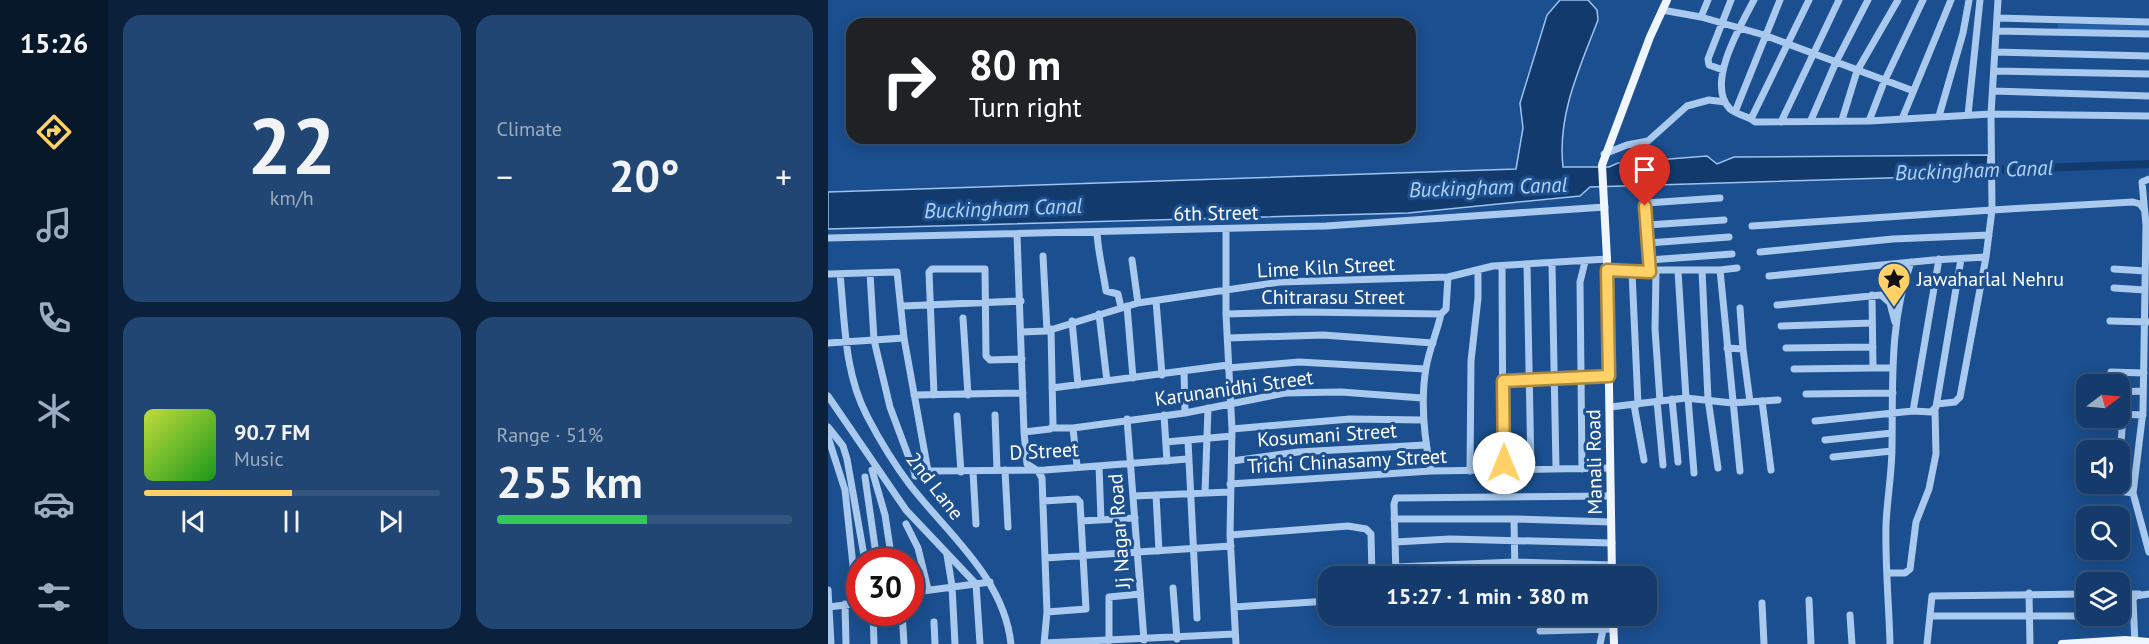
<!DOCTYPE html>
<html lang="en">
<head>
<meta charset="utf-8">
<style>
  body { margin:0; font-family:"PT Sans",sans-serif; background:#214673; color:#f1f3f6; height:100vh; display:flex; flex-direction:column; font-size:22px; white-space:nowrap }
  * { box-sizing:border-box; margin:0 }
  p { font-size:20px; color:#9dadc1 }
  .icon { flex:none; width:33px; height:33px; fill:none; stroke:currentColor; stroke-width:2; stroke-linecap:round; stroke-linejoin:round }
  .map { position:relative; flex:1; overflow:hidden }
  .details { display:flex; flex-direction:column; gap:15px; padding:15px; background:#0b203b; width:720px }
  .details>* { flex:none }
  .guide { position:absolute; left:18px; top:18px; width:570px; height:126px; border-radius:18px; box-shadow:0 3px 15px #0003,0 0 0 2px #33557e; background:#202124; color:#fff; overflow:hidden }
  .needle { width:39px; rotate:74deg }
  .fabs { position:absolute; left:1248px; top:374px; display:grid; gap:12px }
  .fabs a { display:grid; place-items:center; width:54px; height:54px; border-radius:12px; background:#143b6b; box-shadow:0 3px 15px #0003,0 0 0 2px #33557e; font-size:30px }
  .speed { position:absolute; left:18px; top:548px; display:flex; gap:12px; font-size:30px; font-weight:700; text-align:center }
  .speed>* { display:grid; place-content:center; width:78px; height:78px; border-radius:50%; background:#143b6b; box-shadow:0 3px 15px #0003,0 0 0 2px #33557e; line-height:1 }
  .speed .limit { border:9px solid #d22; background:#fff; color:#111 }
  .pin { position:absolute; display:grid; place-items:center; width:51px; height:51px; color:#fff; margin:-62px -26px; border-radius:50% 50% 50% 0; rotate:-45deg; box-shadow:0 0 6px #0007 }
  .pin .icon { rotate:45deg }
  .me { position:absolute; width:66px; margin:-33px; rotate:0deg; stroke-linejoin:round; filter:drop-shadow(0 0 4px #0008) }
  .turn { display:flex; align-items:center; gap:21px; height:126px; padding:0 24px; font-size:27px }
  .turn .icon { width:78px; height:78px; stroke-width:2.5 }
  .turn b { display:block; font-size:42px; line-height:51px }
  .big { font-size:45px; font-weight:700; line-height:1.1 }
  .details .card { flex:1; display:flex; flex-direction:column; justify-content:center; gap:9px; min-width:0; padding:0 21px; border-radius:18px; background:#214673 }
  .details .dial { align-items:center; gap:0 }
  .dial b { font-size:78px; line-height:1 }
  .song { display:flex; align-items:center; gap:18px }
  .cover { width:72px; height:72px; border-radius:9px; background:linear-gradient(135deg,hsl(70 70% 55%),hsl(120 70% 35%)) }
  .played { height:6px; border-radius:3px; background:linear-gradient(90deg,#ffd166 50%,#33557e 50%) }
  .keys { display:flex; justify-content:space-around; direction:ltr }
  .heat { display:flex; justify-content:space-between; align-items:center; font-size:33px; direction:ltr }
  .charge { height:9px; border-radius:4px; background:linear-gradient(90deg,#34c759 51%,#33557e 0) }
  .details .tiles { flex:1; display:grid; gap:15px; grid-template-columns:repeat(2,1fr) }
  .trip { position:absolute; left:490px; top:566px; width:339px; height:60px; border-radius:18px; background:#143b6b; box-shadow:0 3px 15px #0003,0 0 0 2px #33557e; font-weight:700; line-height:60px; text-align:center }
  main { display:flex; flex:1; min-height:0 }
  .tabs { display:flex; flex-direction:column; width:108px; justify-content:space-around; align-items:center; background:#08182b; color:#9dadc1 }
  .tabs .icon { width:42px; height:42px }
  .tabs .selected { color:#ffd166 }
  .tabs b { font-size:27px; color:#f1f3f6 }
  .map>svg:first-child { display:block }
  .green { fill:#2461a8 }
  .water { fill:#123a6d; stroke:#9cc4f0; stroke-width:1.5 }
  .lines { fill:none; stroke-linecap:round; stroke-linejoin:round }
  .canal { stroke:#123a6d; stroke-width:8 }
  .minor { stroke:#a9c9ee; stroke-width:7 }
  .major { stroke:#f0f6ff; stroke-width:8 }
  .route-casing { stroke:#a68842; stroke-width:15 }
  .route { stroke:#ffd166; stroke-width:10 }
  .labels { text-anchor:middle; dominant-baseline:central; stroke-width:6; stroke-linejoin:round; paint-order:stroke }
  .street-label { font-size:20px; fill:#fff; stroke:#1b4f8f }
  .poi-label { font-size:20px; fill:#fff; stroke:#1b4f8f; text-anchor:start }
  .water-label { font-size:21px; font-style:italic; fill:#b5d3f5; stroke:#1b4f8f }
</style>
</head>
<body>
<main>
<nav class="tabs">
<b>15:26</b>
<svg class="icon selected" aria-label="directions" viewBox="0 0 24 24"><path d="M12 3l9 9-9 9-9-9zM9 14v-3h6M13 9l2 2-2 2"/></svg>
<svg class="icon" aria-label="music" viewBox="0 0 24 24"><path d="M9 18V5l10-2v13"/><circle cx="6" cy="18" r="3"/><circle cx="16" cy="16" r="3"/></svg>
<svg class="icon" aria-label="phone" viewBox="0 0 24 24"><path d="M5 4h4l2 5-3 2q2 4 5 5l2-3 5 2v4C11 20 4 13 5 4z"/></svg>
<svg class="icon" aria-label="climate" viewBox="0 0 24 24"><path d="M12 3v18M4 7l16 10M4 17L20 7"/></svg>
<svg class="icon" aria-label="car" viewBox="0 0 24 24"><path d="M5 17H2v-5l4-1 3-4h7l3 4 3 1v5h-3M9 17h6M6 11h13"/><circle cx="7" cy="17" r="2"/><circle cx="17" cy="17" r="2"/></svg>
<svg class="icon" aria-label="filters" viewBox="0 0 24 24"><path d="M4 7h16M4 17h16"/><circle cx="9" cy="7" r="2"/><circle cx="15" cy="17" r="2"/></svg>
</nav>
<section class="details">
<div class="tiles">
<div class="card dial"><b>22</b><p>km/h</p></div>
<div class="card"><p>Climate</p>
<div class="heat"><a>−</a><b class="big">20°</b><a>+</a></div>
</div>
<div class="card">
<div class="song"><i class="cover"></i><div><b>90.7 FM</b><p>Music</p></div></div>
<div class="played"></div>
<div class="keys"><svg class="icon" aria-label="previous" viewBox="0 0 24 24"><path d="M18 5L8 12l10 7zM5 5v14"/></svg><svg class="icon" aria-label="pause" viewBox="0 0 24 24"><path d="M8 5v14M16 5v14"/></svg><svg class="icon" aria-label="next" viewBox="0 0 24 24"><path d="M6 5l10 7-10 7zM19 5v14"/></svg></div>
</div>
<div class="card"><p>Range · 51%</p><b class="big">255 km</b><div class="charge"></div></div>
</div>
</section>
<div class="map">
<svg width="1321" height="644" viewBox="0 0 1321 644">
  <rect width="100%" height="100%" fill="#1b4f8f"/>
  <path class="green" d="M1230,24L1321,25V32H1230Z"/>
  <path class="water" d="M732,0H760L769,10L770,20C752,67 729,115 735,167H781L790,163L879,156L889,164L906,157L1160,155L1159,175L762,187L752,196L580,213L0,229V192L688,169L695,128L692,103L719,15Z"/>
  <g class="lines">
    <path class="canal" d="M1158,170L1321,164"/>
    <path class="minor" d="M981,0L923,119L927,122L1041,121L1163,114L1321,116
      M834,10L873,17L936,35L1083,90
      M873,17L880,0
      M1169,18L1321,22
      M1169,31L1321,34
      M1167,52L1321,56
      M895,70L881,65L880,59L903,0
      M1166,71L1321,74
      M1165,91L1321,96
      M907,112L952,0
      M1140,115L1152,0
      M1111,116L1135,33L1141,0
      M923,119C916,116 907,113 902,109C877,84 913,25 926,0
      M1074,119L1123,0
      M983,120L1008,62L1040,0
      M1014,120L1029,71L1070,0
      M1041,121L1056,82L1095,0
      M953,122L1011,0
      M776,154L799,145L820,141L859,106L881,100L897,102
      M1321,179L1314,182L1318,225L1315,411L1305,493L1321,552
      M819,225L896,220
      M924,226L1164,210L1163,114L1170,0
      M398,229V314L404,429L402,535L408,644
      M269,232C270,253 275,270 278,291L290,294L293,307
      M189,234L196,432
      M0,238L498,226L777,207
      M820,243L901,237
      M932,252L1065,239L1161,235
      M215,256L219,331
      M304,260L310,303
      M821,260L904,254
      M724,264L728,468
      M699,265L703,469
      M674,266L675,472
      M1286,269L1317,271
      M779,270H892L912,471
      M874,270L880,399L890,468
      M892,270L909,268
      M850,271L858,398
      M804,272L810,404
      M822,272L818,203L892,198
      M828,272L827,329L832,401
      M0,274L69,272L76,338
      M12,274C17,322 16,372 39,416C51,439 66,464 82,485C120,534 176,578 183,644
      M941,276L1105,260L1158,257
      M1286,288L1317,290
      M1044,295L1045,368H1065
      M328,301L334,375
      M949,305L1053,295L1062,303L1067,322
      M75,306L193,301
      M299,306L305,378
      M912,308L915,349
      M271,314L279,381
      M398,314L476,312L613,314
      M135,318L140,395
      M244,321L250,385
      M1282,321L1321,322
      M953,326L1044,323
      M194,332L219,331L310,303L452,282L620,277L665,266L779,259
      M400,338L495,335L605,343
      M0,343L46,340L42,273
      M899,348L915,349L922,402
      M958,348L1045,347
      M400,368L471,362L597,369
      M966,369L1045,368
      M356,371L357,413
      M1283,372L1316,373
      M675,381L781,376
      M224,388L400,365
      M1292,392L1315,391
      M978,394L1065,393
      M86,395L195,393
      M106,395L101,272L104,269H157L158,356L162,360L194,359
      M0,396L78,510L148,584L152,644
      M860,398L866,473
      M844,399L850,462
      M829,401L835,465
      M934,401L943,470
      M1109,404L1127,402L1132,397L1158,257L1164,210L1305,202L1312,204L1316,209
      M806,405L816,460
      M782,407L858,398L904,403L950,400
      M1085,411L1103,412L1108,407L1133,259
      M1292,414L1315,415
      M167,415L169,470
      M336,415L339,461
      M129,416L133,472
      M299,419L316,640
      M987,421L1085,411L1111,259
      M0,427L15,446L19,459L37,561
      M223,428H245L357,413L457,393L513,392L594,398
      M245,428L249,466
      M404,429L522,419L595,420
      M0,437L17,490L29,603
      M997,440L1064,433
      M360,441L369,618
      M338,442L404,436
      M1005,457L1064,451
      M1292,458L1295,414
      M404,461L470,452L597,445
      M271,466L273,520
      M754,469L752,282L757,262
      M44,470L57,515L64,561
      M177,470L180,527
      M603,471C596,437 592,403 598,368C601,350 609,332 613,314L618,309L620,277
      M642,471L643,361L650,298V270
      M145,472L148,524
      M87,474L62,407L46,340L76,338L100,471
      M87,476L89,473L100,471L217,470L360,459
      M37,477L49,561
      M1290,483V491L1305,493
      M402,484L603,471L782,468
      M377,493L380,408
      M328,495L331,551
      M306,496L402,492
      M215,501L249,499L252,502L258,609L219,612
      M566,519H686L783,522
      M686,519L687,576
      M253,521L307,518
      M78,524L90,548L100,589
      M402,535L520,526L538,529L543,534L544,576
      M567,542L622,539L784,543
      M119,555L124,586L127,644
      M217,558L403,546
      M568,567L687,562L784,565
      M1060,573H1077L1082,569L1088,522L1101,489L1108,454L1107,410
      M568,576L566,504L568,498L783,496
      M82,588L95,591L162,582
      M345,588L349,639
      M0,590L3,644
      M1201,593L1202,644
      M1292,594H1311
      M981,600L983,644
      M934,603L936,644
      M17,604L18,644
      M1,607L32,603
      M406,607L501,601
      M45,612L46,644
      M74,612L76,644
      M1022,615L1024,644
      M1102,616H1305
      M106,622L107,644
      M712,631L785,629
      M281,641V597L312,594
      M216,643L407,634
      M216,644L219,612L214,478L210,471L199,464L196,432L222,429L225,426L223,329
      M772,644L775,630
      M1062,644C1061,605 1057,564 1058,525C1059,499 1064,473 1064,447C1065,385 1061,321 1083,262
      M1099,644L1104,596L1258,594
      M1307,644L1305,600L1307,596L1321,594"/>
    <path class="major" d="M784,576L779,259L774,165L822,37L839,0
      M785,615L786,644
      M1234,644L1297,640L1321,642"/>
  </g>
  <g class="lines">
    <g class="route-casing">
      <path id="route" d="M676,463L675,381L781,376L779,270L822,272L817,206"/>
    </g>
    <use href="#route" class="route"/>
  </g>
  <defs>
    <g id="sight-pin" transform="scale(1.725)"><path d="M0 17L-7.5 6A9.5 9.5 0 1 1 7.5 6Z" fill="#ffd166" stroke="#1b4f8f"/><path d="M0-6L1.8-2.2L6-1.7L2.9 1.2L3.7 5.4L0 3.3L-3.7 5.4L-2.9 1.2L-6-1.7L-1.8-2.2Z" fill="#111"/></g>
  </defs>
  <g fill-rule="evenodd">
    <use href="#sight-pin" x="1066" y="279"/>
  </g>
  <g class="labels">
    <g class="street-label">
      <text transform="translate(388 213) rotate(-1)">6th Street</text>
      <text transform="translate(498 267) rotate(-3)">Lime Kiln Street</text>
      <text x="505" y="297">Chitrarasu Street</text>
      <text transform="translate(406 388) rotate(-8)">Karunanidhi Street</text>
      <text transform="translate(499 435) rotate(-4)">Kosumani Street</text>
      <text transform="translate(216 451) rotate(-3)">D Street</text>
      <text transform="translate(519 461) rotate(-3)">Trichi Chinasamy Street</text>
      <text transform="translate(766 462) rotate(-91)">Manali Road</text>
      <text transform="translate(107 486) rotate(52)">2nd Lane</text>
      <text transform="translate(291 531) rotate(-94)">Jj Nagar Road</text>
    </g>
    <g class="poi-label">
      <text x="1089" y="279">Jawaharlal Nehru</text>
    </g>
    <g class="water-label">
      <text transform="translate(1146 170) rotate(-2)">Buckingham Canal</text>
      <text transform="translate(660 187) rotate(-2)">Buckingham Canal</text>
      <text transform="translate(175 208) rotate(-2)">Buckingham Canal</text>
    </g>
  </g>
</svg>
<div class="fabs">
<a><svg class="needle" viewBox="-14 -14 28 28"><path d="M0-13l5 13h-10z" fill="#e53935"/><path d="M0 13l5-13h-10z" fill="#9dadc1"/></svg></a>
<a><svg class="icon" aria-label="sound" viewBox="0 0 24 24"><path d="M4 9h4l5-4v14l-5-4H4zM17 9q2 3 0 6"/></svg></a>
<a><svg class="icon" aria-label="search" viewBox="0 0 24 24"><circle cx="10" cy="10" r="6"/><path d="M15 15l6 6"/></svg></a>
<a><svg class="icon" aria-label="layers" viewBox="0 0 24 24"><path d="M12 4l9 5-9 5-9-5zM3 14l9 5 9-5"/></svg></a>
</div>
<div class="speed"><div class="limit">30</div></div>
<div class="pin" style="left:817px;top:206px;background:#d93025"><svg class="icon" aria-label="arrive" viewBox="0 0 24 24"><path d="M6 21V4h12l-3 4 3 4H6"/></svg></div>
<svg class="me" style="left:676px;top:463px" viewBox="-20 -20 40 40"><circle r="19" fill="#fff"/><path d="M0-13L10 11 0 6-10 11z" fill="#ffd166"/></svg>
<div class="trip">15:27 · 1 min · 380 m</div>
<div class="guide">
<div class="turn"><svg class="icon" aria-label="right" viewBox="0 0 24 24"><path d="M7 20v-9h11M14 6l5 5-5 5"/></svg><div><b>80 m</b>Turn right</div></div>
</div>
</div>
</main>
</body>
</html>
